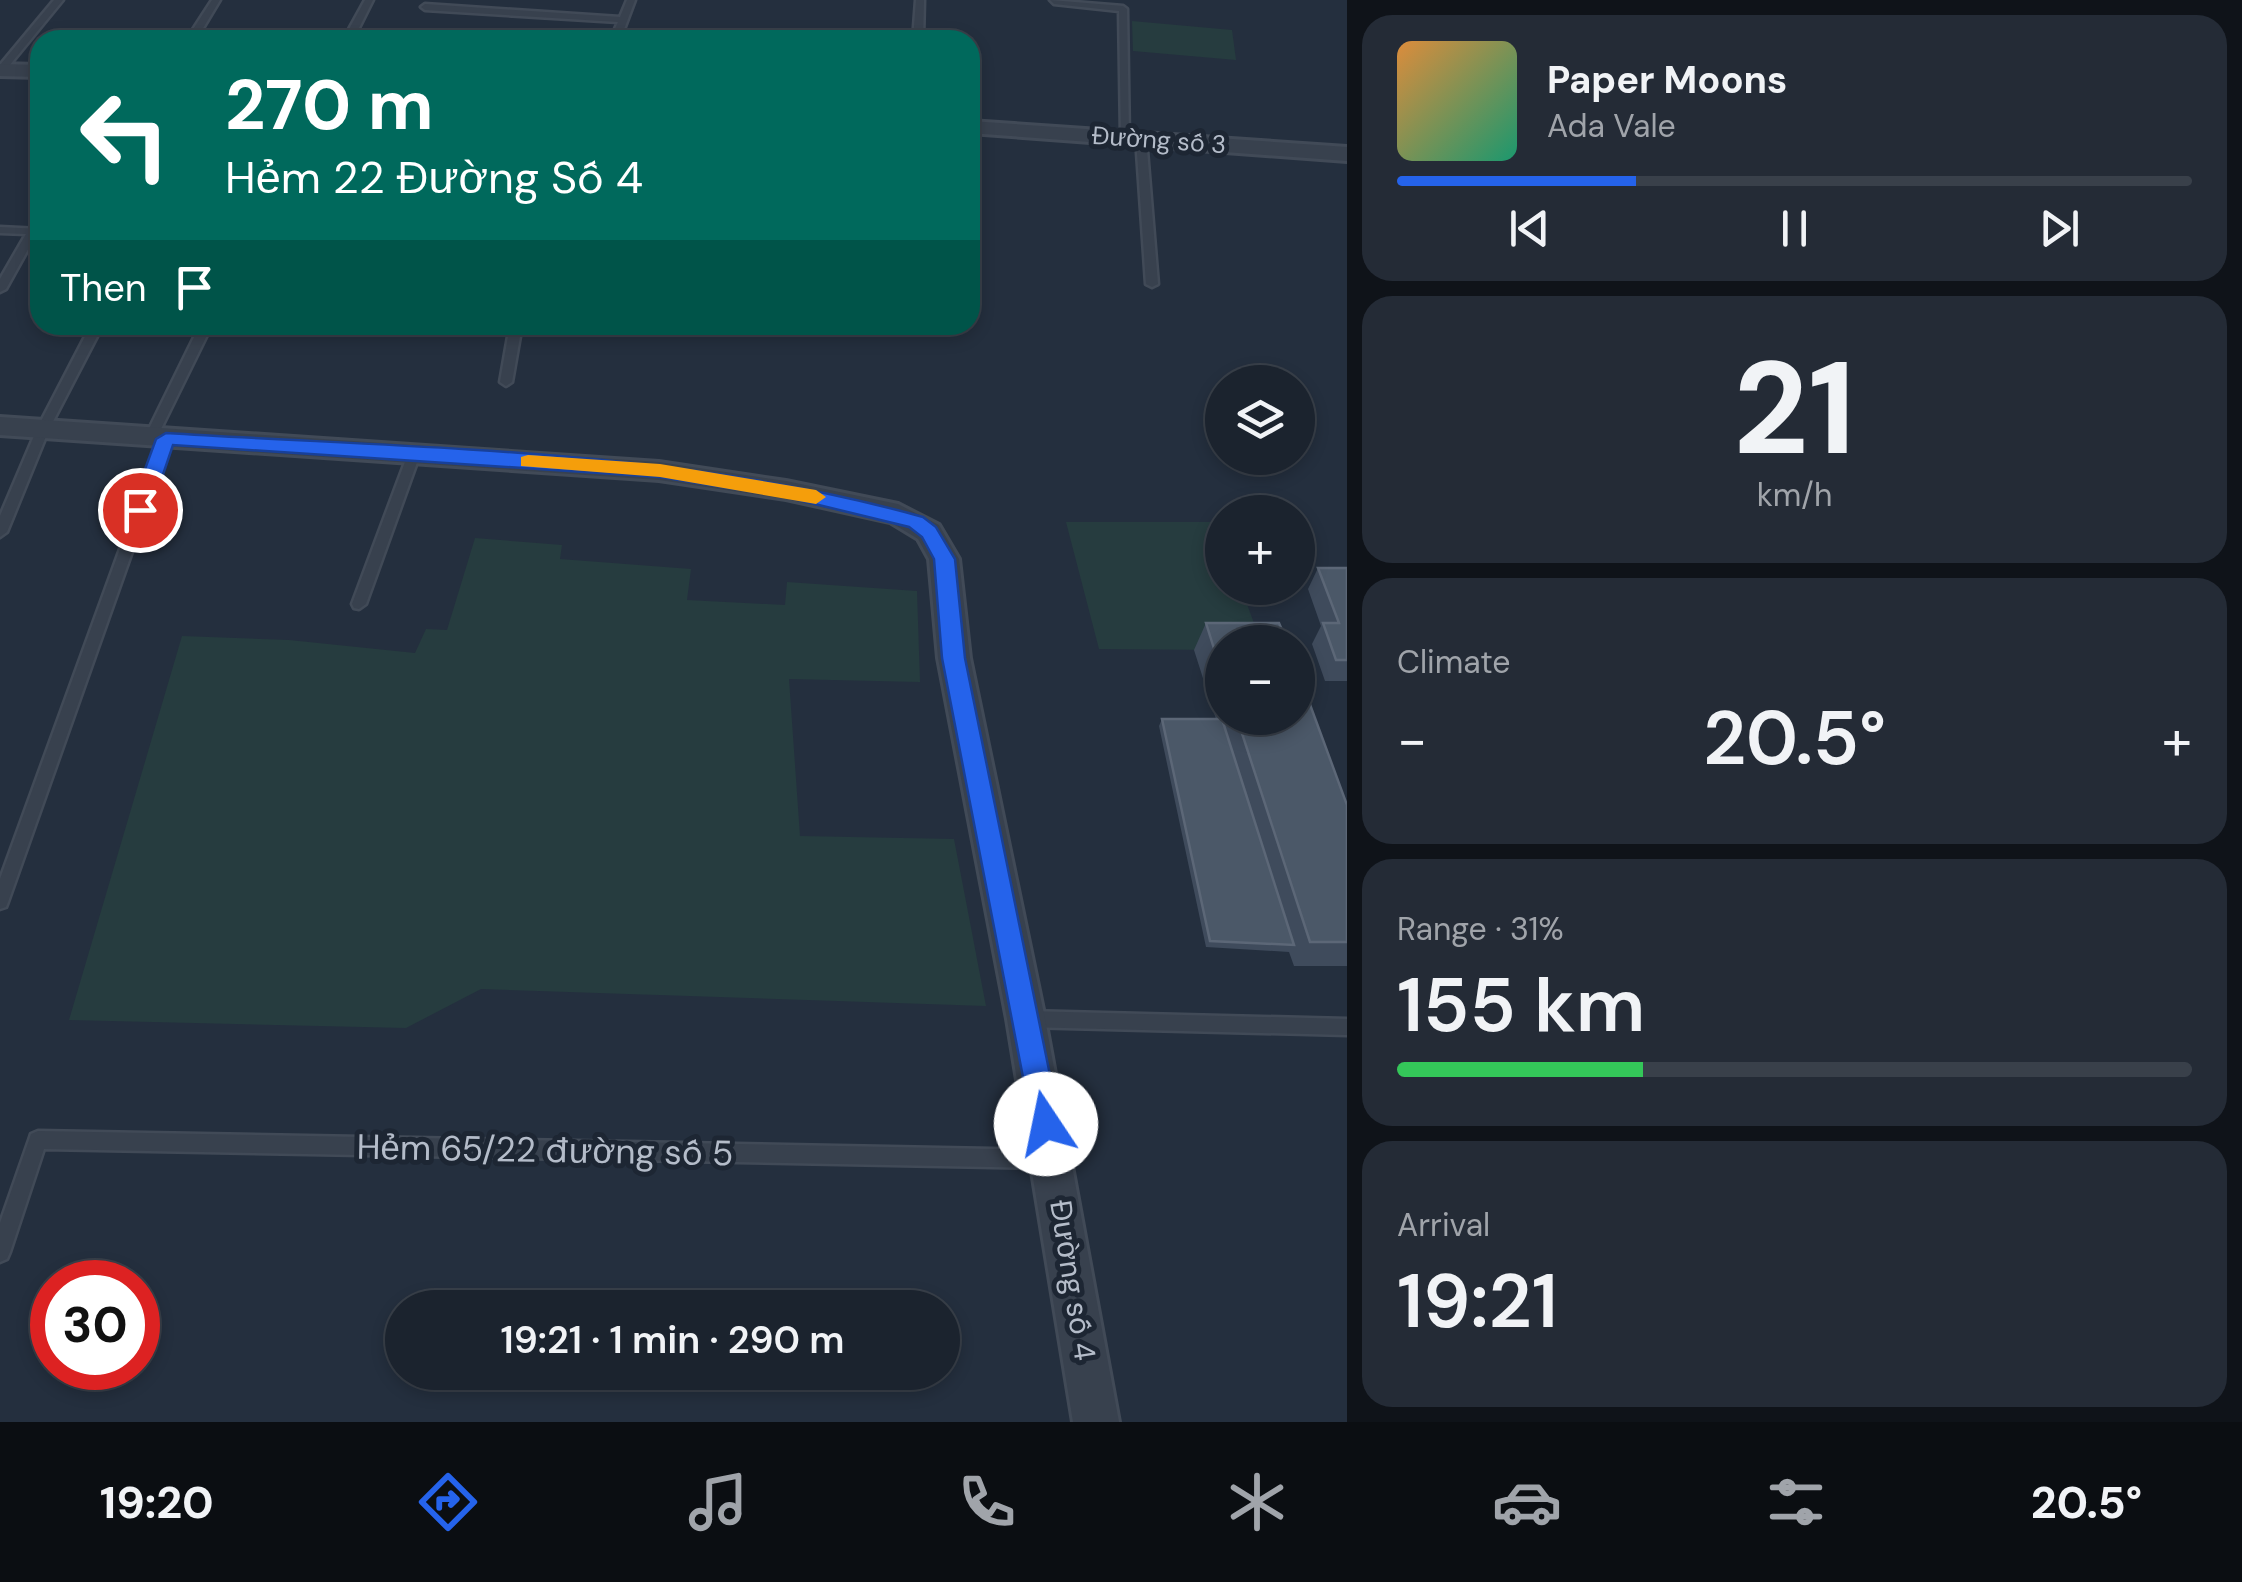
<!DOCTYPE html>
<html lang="en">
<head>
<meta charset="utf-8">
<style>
  body { margin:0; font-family:"DM Sans",sans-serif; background:#242b36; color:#f1f3f6; height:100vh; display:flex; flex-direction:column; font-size:38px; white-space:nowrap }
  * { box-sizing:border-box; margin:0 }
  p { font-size:32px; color:#a0a4aa }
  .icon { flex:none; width:55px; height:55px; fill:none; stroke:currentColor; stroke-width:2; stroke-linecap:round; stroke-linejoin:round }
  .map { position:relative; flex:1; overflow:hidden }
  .panel { display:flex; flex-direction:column; gap:15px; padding:15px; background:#0f1319; width:895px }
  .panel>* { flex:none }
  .banner { position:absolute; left:30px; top:30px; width:950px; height:305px; border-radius:30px; box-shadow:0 5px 15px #0003,0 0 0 2px #39404a; background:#00695c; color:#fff; overflow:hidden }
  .tools { position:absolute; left:1205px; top:365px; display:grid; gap:20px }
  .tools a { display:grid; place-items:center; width:110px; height:110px; border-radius:50%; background:#1b232e; box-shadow:0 5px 15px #0003,0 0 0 2px #39404a; font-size:50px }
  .speed { position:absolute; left:30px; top:1260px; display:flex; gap:20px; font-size:50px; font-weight:700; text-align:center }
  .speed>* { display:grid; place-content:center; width:130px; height:130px; border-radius:50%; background:#1b232e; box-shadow:0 5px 15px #0003,0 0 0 2px #39404a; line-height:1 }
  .speed .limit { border:15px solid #d22; background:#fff; color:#111 }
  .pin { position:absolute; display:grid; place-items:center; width:85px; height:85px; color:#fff; margin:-42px; border:5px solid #fff; border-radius:50%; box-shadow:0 2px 10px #0007 }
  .me { position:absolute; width:110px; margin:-55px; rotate:349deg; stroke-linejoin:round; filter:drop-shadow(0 0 8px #0008) }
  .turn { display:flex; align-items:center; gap:35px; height:210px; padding:0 30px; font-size:45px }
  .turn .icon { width:130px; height:130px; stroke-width:2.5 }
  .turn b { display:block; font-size:70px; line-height:85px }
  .then { display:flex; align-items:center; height:95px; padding:0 30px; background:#0003; gap:20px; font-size:38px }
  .big { font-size:75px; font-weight:600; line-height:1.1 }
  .panel .tile { flex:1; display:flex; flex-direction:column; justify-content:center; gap:15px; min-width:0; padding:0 35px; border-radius:30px; background:#242b36 }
  .panel .dial { align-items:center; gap:0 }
  .dial b { font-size:130px; line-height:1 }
  .song { display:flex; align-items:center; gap:30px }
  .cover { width:120px; height:120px; border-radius:15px; background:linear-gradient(135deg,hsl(30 70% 55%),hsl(160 70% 35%)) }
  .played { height:10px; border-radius:5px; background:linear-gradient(90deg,#2563eb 30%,#39404a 30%) }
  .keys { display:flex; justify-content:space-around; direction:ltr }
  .heat { display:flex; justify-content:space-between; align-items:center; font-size:55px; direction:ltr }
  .charge { height:15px; border-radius:8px; background:linear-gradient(90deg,#34c759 31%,#39404a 0) }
  .trip { position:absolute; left:385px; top:1290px; width:575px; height:100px; border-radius:50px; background:#1b232e; box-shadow:0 5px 15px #0003,0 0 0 2px #39404a; font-weight:600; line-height:100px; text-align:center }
  .dock { display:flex; height:160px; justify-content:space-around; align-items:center; background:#0b0e12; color:#a0a4aa }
  .dock .icon { width:70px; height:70px }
  .dock .active { color:#2563eb }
  .dock b { font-size:45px; color:#f1f3f6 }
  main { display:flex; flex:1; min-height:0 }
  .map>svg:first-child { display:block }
  .green { fill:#263c3f }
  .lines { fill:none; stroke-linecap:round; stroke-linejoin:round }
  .service-casing { stroke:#414a57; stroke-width:5 }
  .minor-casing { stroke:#414a57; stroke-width:6 }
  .service { fill:#38414e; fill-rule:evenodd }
  .minor { fill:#38414e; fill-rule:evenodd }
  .wall { fill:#3f4b5c }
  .building { fill:#4b5868; stroke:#5c6777; stroke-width:2.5 }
  .route { fill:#2563eb; stroke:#184099; stroke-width:2.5 }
  .slow { fill:#f59e0b }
  .labels { text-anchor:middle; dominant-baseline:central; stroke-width:10; stroke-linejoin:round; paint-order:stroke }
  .far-street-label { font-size:25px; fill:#b4bcc9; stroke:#1d2633 }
  .street-label { font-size:30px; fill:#b4bcc9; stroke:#1d2633 }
  .near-street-label { font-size:35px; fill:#b4bcc9; stroke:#1d2633 }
</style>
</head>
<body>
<main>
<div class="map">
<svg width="1347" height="1422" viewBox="0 0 1347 1422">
  <rect width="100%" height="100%" fill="#242f3e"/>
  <path class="green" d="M1132,21L1232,30L1236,60L1133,51Z
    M1066,522H1218L1222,535V588H1241L1261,642H1222V650L1099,649Z
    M475,538L562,545L560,559L691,569L687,600L785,605L787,582L917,591L920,682L789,679L800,836L954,839L986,1006L481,989L406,1028L69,1020L182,636L289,640L415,653L426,629L447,630Z"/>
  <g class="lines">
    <g class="service-casing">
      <path id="service" d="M54,0H63L4,72L0,73V65Z
        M212,0H220L196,40H186Z
        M365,0H373L353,40H343Z
        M627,0H635L620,40H610L618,22L425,10L421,7L425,4L620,17Z
        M916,0H924L923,40H913Z
        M1050,0L1123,6L1127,9L1129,139L1121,137L1119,11L1054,4Z
        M1141,135L1146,138L1158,284L1152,287L1146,284L1136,138Z
        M0,227L40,229V235H36L6,289L0,292V279L26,234L0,233Z
        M91,325H103L49,429L7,532L0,537V516L37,429Z
        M200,325H212L157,437L151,441L147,440L145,437Z
        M510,325H522L512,382L506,386L500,382Z
        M166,435L172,439L8,902L6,907L0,909V879L160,439Z
        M414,450L420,454L366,604L359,609L354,608L352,604L408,454Z
        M1026,1011L1347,1019V1035L1026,1027L1020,1025L1017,1019L1020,1013Z
        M38,1131L1051,1150L1058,1152L1061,1159L1058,1166L1051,1168L44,1149L10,1252L7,1259L0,1262V1223L29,1140L31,1134Z"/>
    </g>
    <g class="minor-casing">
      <path id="minor" d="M0,64L40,65V77L0,76Z
        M970,121L1347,147V161L970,133Z
        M0,417L659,462L786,481L898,504L939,525L959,559L970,658L1045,1019L1119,1422H1073L1007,1019L938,658L929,559L918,539L890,522L786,499L659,480L0,435Z"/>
    </g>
    <use href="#service" class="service"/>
    <use href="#minor" class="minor"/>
  </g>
  <path class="wall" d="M1318,568H1347V681H1325L1312,644L1321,626L1308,589Z
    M1206,623L1222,642V718H1298L1347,805V966H1294L1289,952L1206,947L1159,726L1162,719H1216L1194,650Z"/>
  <path class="building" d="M1318,568H1347V660H1336L1323,623H1339Z
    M1206,623H1279L1287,642H1222V674Z
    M1298,672L1347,805V942H1310L1237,718H1298Z
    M1162,719H1222L1294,945L1210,941Z"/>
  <path class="route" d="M166,433C419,449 678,448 923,517L936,527L955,559L965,658L1060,1124L1056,1133L1046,1137L1036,1133L1032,1124L942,658L934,559L922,537L909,527L786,497L660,477L173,445L151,510L148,515H133L130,510L156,439Z"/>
  <path class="slow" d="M528,455L660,464L816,490L826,497L816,504L660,477L521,466V457Z"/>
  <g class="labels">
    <g class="far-street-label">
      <text transform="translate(1159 140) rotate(4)">Đường số 3</text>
    </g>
    <g class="street-label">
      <text transform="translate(1073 1280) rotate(81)">Đường số 4</text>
    </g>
    <g class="near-street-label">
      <text transform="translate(545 1150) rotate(1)">Hẻm 65/22 đường số 5</text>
    </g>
  </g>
</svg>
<div class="tools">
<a><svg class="icon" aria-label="layers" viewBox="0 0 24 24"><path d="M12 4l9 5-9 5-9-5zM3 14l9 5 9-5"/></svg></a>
<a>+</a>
<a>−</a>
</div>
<div class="speed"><div class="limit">30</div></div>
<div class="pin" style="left:140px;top:510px;background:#d93025"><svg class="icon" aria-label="arrive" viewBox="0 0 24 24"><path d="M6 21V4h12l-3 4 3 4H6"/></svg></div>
<svg class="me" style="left:1046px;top:1124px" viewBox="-20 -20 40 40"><circle r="19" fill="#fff"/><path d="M0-13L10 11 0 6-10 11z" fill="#2563eb"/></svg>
<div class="trip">19:21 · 1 min · 290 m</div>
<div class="banner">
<div class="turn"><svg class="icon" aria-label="left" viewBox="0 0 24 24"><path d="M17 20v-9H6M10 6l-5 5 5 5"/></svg><div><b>270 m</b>Hẻm 22 Đường Số 4</div></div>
<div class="then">Then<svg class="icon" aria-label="arrive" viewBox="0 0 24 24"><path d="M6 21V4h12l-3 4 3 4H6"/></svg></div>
</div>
</div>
<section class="panel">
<div class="tile">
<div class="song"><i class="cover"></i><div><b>Paper Moons</b><p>Ada Vale</p></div></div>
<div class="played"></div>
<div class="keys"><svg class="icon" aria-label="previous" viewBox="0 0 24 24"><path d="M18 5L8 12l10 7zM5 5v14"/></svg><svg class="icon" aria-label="pause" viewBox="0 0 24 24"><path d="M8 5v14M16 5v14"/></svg><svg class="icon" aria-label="next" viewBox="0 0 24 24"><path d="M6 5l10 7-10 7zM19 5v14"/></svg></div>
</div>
<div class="tile dial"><b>21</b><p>km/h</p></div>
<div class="tile"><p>Climate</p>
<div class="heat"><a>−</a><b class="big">20.5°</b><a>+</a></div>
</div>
<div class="tile"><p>Range · 31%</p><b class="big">155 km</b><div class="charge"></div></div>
<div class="tile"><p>Arrival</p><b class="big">19:21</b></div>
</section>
</main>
<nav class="dock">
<b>19:20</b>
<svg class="icon active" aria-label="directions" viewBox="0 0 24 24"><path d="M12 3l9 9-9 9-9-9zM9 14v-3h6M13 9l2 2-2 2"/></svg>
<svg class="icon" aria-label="music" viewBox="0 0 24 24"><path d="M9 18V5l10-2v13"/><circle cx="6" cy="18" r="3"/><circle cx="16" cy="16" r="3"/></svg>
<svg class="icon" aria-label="phone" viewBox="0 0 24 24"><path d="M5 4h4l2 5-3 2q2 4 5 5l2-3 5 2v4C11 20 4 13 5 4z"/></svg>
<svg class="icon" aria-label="climate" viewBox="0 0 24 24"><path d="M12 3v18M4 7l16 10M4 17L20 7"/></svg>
<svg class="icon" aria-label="car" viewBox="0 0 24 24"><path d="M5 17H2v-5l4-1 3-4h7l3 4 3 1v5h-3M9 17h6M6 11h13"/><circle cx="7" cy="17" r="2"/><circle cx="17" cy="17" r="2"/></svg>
<svg class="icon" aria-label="filters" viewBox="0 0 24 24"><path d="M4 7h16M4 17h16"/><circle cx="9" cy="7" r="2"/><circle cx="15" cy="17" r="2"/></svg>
<b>20.5°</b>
</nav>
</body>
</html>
